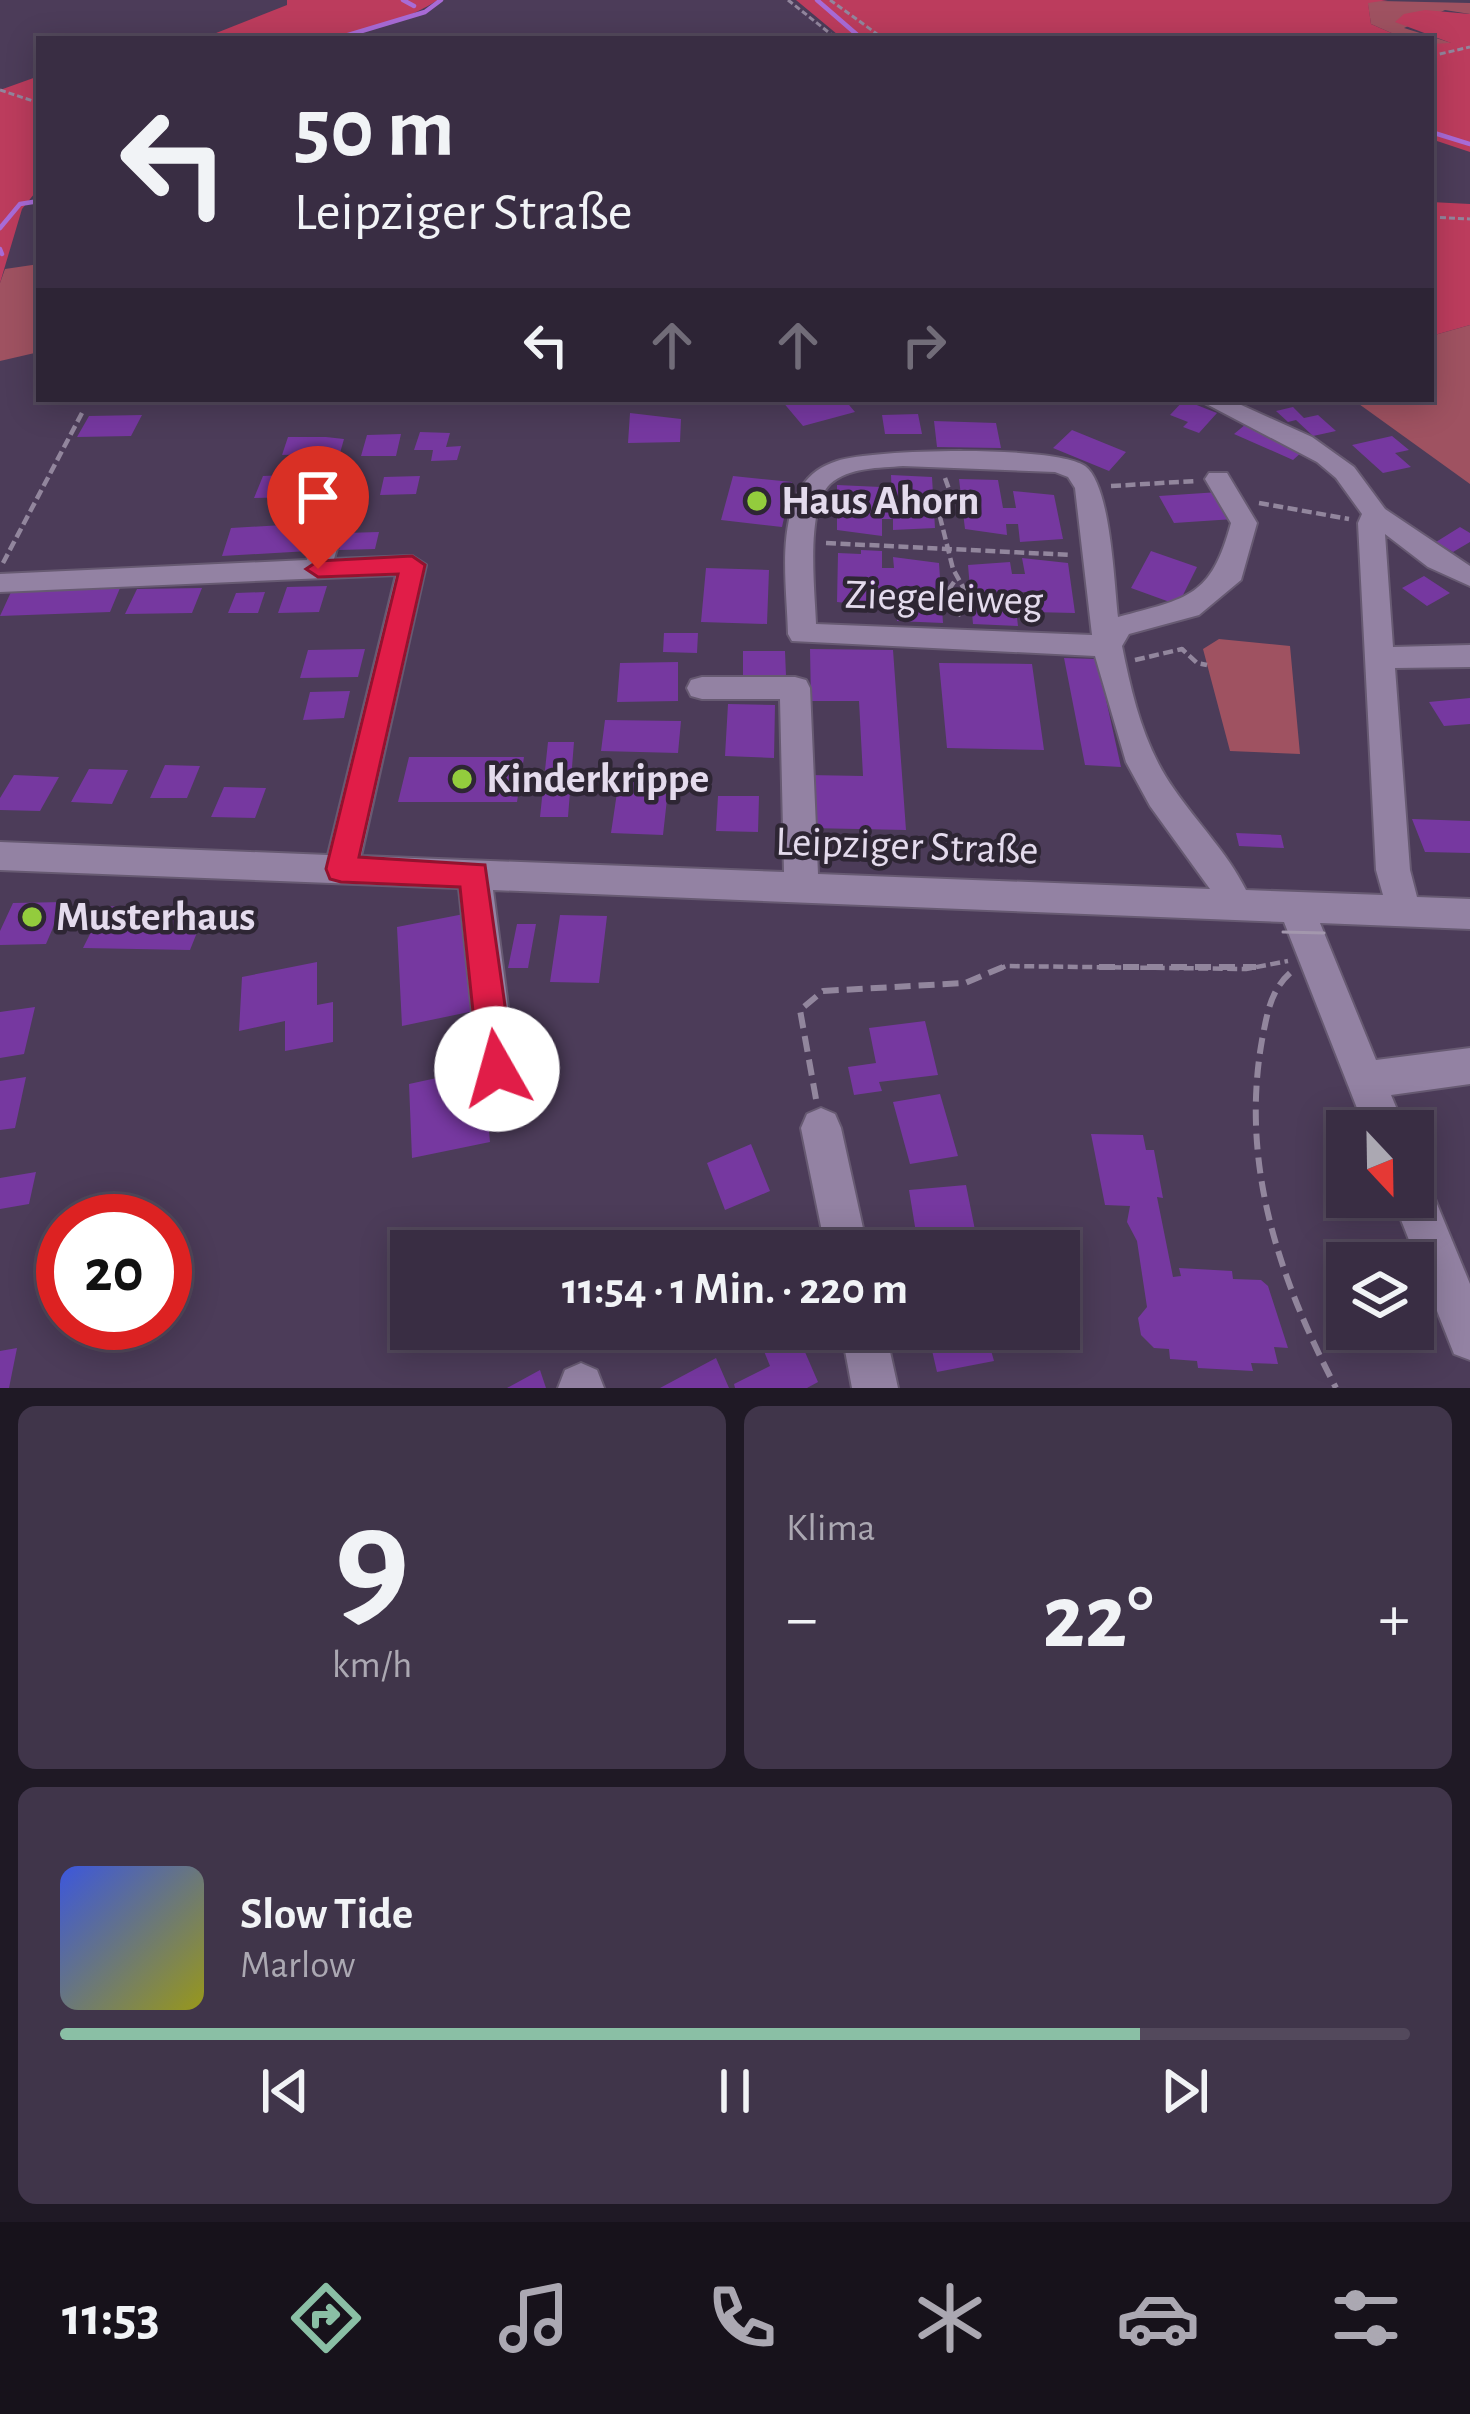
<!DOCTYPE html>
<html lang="de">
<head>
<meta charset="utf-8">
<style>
  body { margin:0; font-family:"Alegreya Sans",sans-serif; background:#40354a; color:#f1f3f6; height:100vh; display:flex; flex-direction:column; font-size:45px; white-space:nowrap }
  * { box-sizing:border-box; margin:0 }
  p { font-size:39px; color:#aba8b2 }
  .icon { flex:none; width:66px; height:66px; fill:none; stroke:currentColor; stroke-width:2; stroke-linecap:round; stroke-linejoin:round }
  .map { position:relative; height:1388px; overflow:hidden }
  .sheet { display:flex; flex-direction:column; gap:18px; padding:18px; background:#1f1925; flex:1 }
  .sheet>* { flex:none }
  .top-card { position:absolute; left:36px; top:36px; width:1398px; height:366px; border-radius:0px; box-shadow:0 6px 30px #0003,0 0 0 3px #53495c; background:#392d43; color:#f1f3f6; overflow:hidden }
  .needle { width:78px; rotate:158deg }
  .fabs { position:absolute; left:1326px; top:1110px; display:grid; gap:24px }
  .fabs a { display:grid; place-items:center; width:108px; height:108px; border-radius:0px; background:#392d43; box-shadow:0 6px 30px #0003,0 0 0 3px #53495c; font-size:60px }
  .speed { position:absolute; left:36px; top:1194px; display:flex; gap:24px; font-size:60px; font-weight:700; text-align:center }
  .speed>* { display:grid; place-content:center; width:156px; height:156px; border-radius:50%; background:#392d43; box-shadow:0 6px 30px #0003,0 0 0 3px #53495c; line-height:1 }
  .speed .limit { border:18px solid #d22; background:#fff; color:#111 }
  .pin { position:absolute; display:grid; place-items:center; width:102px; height:102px; color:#fff; margin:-123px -51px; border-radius:50% 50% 50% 0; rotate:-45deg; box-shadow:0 0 12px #0007 }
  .pin .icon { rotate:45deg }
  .me { position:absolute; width:132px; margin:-66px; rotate:353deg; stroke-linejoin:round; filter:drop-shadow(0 0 9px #0008) }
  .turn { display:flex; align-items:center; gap:42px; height:252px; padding:0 60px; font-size:54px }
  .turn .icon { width:156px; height:156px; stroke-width:2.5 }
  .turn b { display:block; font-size:84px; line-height:102px }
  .lanes { display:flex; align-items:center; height:114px; padding:0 60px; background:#0003; justify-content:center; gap:60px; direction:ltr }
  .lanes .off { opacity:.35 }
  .big { font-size:90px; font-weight:700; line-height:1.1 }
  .sheet .tile { flex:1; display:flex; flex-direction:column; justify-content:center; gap:18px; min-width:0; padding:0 42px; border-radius:18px; background:#40354a }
  .sheet .dial { align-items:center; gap:0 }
  .dial b { font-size:156px; line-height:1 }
  .song { display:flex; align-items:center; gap:36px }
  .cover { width:144px; height:144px; border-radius:18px; background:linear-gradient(135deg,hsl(230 70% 55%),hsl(60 70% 35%)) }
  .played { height:12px; border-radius:6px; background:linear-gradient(90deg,#8abfa5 80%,#53495c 80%) }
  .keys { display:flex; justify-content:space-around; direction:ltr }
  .heat { display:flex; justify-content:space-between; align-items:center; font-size:66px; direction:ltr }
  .sheet .tiles { flex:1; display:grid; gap:18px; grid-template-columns:1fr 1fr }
  .tile:last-child { grid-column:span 2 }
  .trip { position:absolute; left:390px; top:1230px; width:690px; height:120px; border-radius:0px; background:#392d43; box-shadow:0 6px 30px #0003,0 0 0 3px #53495c; font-weight:700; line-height:120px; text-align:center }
  .tabs { display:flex; height:192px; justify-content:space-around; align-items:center; background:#17121b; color:#aba8b2 }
  .tabs .icon { width:84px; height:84px }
  .tabs .selected { color:#8abfa5 }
  .tabs b { font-size:54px; color:#f1f3f6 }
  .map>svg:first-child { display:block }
  .green { fill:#9f5261 }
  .forest { fill:#bc3c5d }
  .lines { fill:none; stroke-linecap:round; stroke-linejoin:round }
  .stream { stroke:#a86bd6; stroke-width:4.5 }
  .building { fill:#7638a0 }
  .minor-casing { stroke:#675a72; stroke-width:4 }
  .path-far2 { stroke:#92869d; stroke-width:3; stroke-dasharray:6 3; stroke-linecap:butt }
  .path-far1 { stroke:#92869d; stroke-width:4.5; stroke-dasharray:10 4.5; stroke-linecap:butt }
  .path { stroke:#92869d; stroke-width:6; stroke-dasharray:16 8; stroke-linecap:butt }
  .minor { fill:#9382a3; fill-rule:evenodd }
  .tram { stroke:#a397ad; stroke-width:3 }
  .route { fill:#e11d48; stroke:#92132f; stroke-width:3 }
  .poi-dot { fill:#93cc3d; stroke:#2e2634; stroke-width:4.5 }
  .labels { text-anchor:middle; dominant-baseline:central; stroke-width:9; stroke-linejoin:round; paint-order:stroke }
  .poi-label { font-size:42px; font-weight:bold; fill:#e4dbed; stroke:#2e2634; text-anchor:start }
  .street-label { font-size:42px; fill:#e4dbed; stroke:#2e2634 }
</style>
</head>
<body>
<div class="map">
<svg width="1470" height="1388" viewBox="0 0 1470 1388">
  <rect width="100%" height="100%" fill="#4c3c59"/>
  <path class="green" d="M1336,0L1470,3V14L1445,10L1404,28L1455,44L1435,45L1431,39H1405L1371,24L1368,5Z
    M39,264V352L0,361V283L5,269Z
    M1470,325V484L1352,399H1431V336Z
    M1219,639L1290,646L1300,754L1230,751L1203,649Z"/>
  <path class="forest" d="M287,0H438C367,45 282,39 201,39L287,5Z
    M796,0H1388L1368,3L1371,24L1405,39H843Z
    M1425,10L1470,14V152L1431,139V44L1451,43L1395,22L1404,14Z
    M39,76V188L22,209L0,283V90Z
    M1431,202L1470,204V325L1431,336Z"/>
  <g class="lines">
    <path class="stream" d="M403,0L414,6
      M817,0L862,39
      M335,39L425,12L441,0
      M1431,132L1470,144
      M0,228L20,204L39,201
      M0,249L2,254"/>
  </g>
  <path class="building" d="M789,399H844L855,412L803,426L782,401Z
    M1184,400L1217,413L1199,433L1183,427L1188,422L1170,415Z
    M1293,407L1304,418L1318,415L1336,431L1313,436L1296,420L1288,422L1276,411Z
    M630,413L681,419L680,442L628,443Z
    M918,414L922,434H885L882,415Z
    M142,415L131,436L77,437L89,416Z
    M934,421L996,423L1001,448L937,447Z
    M1246,424L1304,450L1293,460L1234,434Z
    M1072,430L1126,452L1109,471L1053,448Z
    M420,432L450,433L446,447L461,446L457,460L431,461L433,450H414Z
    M401,434L396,456H361L367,435Z
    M1392,436L1409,450L1395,453L1411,467L1383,473L1352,445Z
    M288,437H326L344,439L340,453L282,455Z
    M287,475L285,481L303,480L297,497L254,498L263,476Z
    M891,475L932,477L935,528L893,530V519H882V536L837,530V485L881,487V503H892Z
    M420,476L416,494L380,495L384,477Z
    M733,476L792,482L782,527L721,520Z
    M959,479L998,480L1003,508H1016L1013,491L1054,495L1063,539L1020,542L1018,524H1006L1007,535L965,529Z
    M1219,492L1234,519L1174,523L1159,496Z
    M316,523L309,551L222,556L231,528Z
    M1460,527L1470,533V542L1453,552L1436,542Z
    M379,532L375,549L339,550L344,533Z
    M861,550L882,551V568H894L893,557L939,563L943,623L897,621L895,587L883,586V607L837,602L838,553L861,554Z
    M1151,551L1197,567L1178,605L1131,588Z
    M1022,558L1068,563L1075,613L1032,612L1028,592H1014L1018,626L973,624L968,565L1010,562L1012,574H1025Z
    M706,568L769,570L767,624L701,622Z
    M1424,576L1450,593L1427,606L1402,588Z
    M327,586L319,612L278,613L287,587Z
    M120,588L110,612L0,616L11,592Z
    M202,588L192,613L125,614L137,589Z
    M265,592L258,613H228L236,593Z
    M664,633H698L697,653L663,652Z
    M365,649L358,677L300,678L308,650Z
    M810,649L893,650L906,830L809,828L808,775L863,776L859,701H811Z
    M743,651H785L786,676H743Z
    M1064,658L1097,659L1121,767L1085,765Z
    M678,662V701L617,702L620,663Z
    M939,663L1032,664L1044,750L947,748Z
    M350,691L344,718L303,720L310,692Z
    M1470,698V724L1444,726L1429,702Z
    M728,704L775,705L774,758L725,756Z
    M605,720L681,721L678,753L601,751Z
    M548,742H574L568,817H540Z
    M409,757H524L517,802H398Z
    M165,765L200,766L187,798H150Z
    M89,769L128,770L112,804L71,802Z
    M14,775L59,777L40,811L0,810V798Z
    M619,779L669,781L663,835L611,833Z
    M224,787L266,788L255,818L211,817Z
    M718,796H759L758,832L716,831Z
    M1412,819L1470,821V853L1425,852Z
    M1236,833L1281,835L1284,848L1239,846Z
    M64,902L46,944L0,945V931L13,903Z
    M104,906L172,909L206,910L190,950L83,948Z
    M464,914L474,1011L402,1026L397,927Z
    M560,915L607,916L599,983L550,982Z
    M517,924H536L528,968H508Z
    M317,962V1005L333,1002V1042L285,1051V1021L239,1031L242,977Z
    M35,1007L24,1054L0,1058V1012Z
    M925,1021L938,1075L879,1082L882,1091L854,1095L848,1067L876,1063L869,1028Z
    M483,1068L490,1142L412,1158L409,1084Z
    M26,1077L15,1128L0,1130V1081Z
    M940,1094L958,1156L910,1164L893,1102Z
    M1091,1134L1143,1135L1146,1150H1154L1163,1198L1157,1197L1173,1277L1181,1276L1179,1268L1232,1271L1233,1279L1261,1280L1268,1286L1288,1348L1274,1347L1278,1364L1251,1363L1253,1371L1198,1368L1197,1361L1170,1359L1169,1349L1154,1348L1141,1335L1138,1318L1147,1307L1137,1241L1127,1222L1130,1206L1105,1205Z
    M751,1144L770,1191L725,1210L707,1163Z
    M36,1172L29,1204L0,1209V1178Z
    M966,1185L975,1230L965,1231L969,1251H919L909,1190Z
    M767,1329H795L818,1382L807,1388H735L734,1384L770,1366L757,1334Z
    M927,1329H985L994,1361L937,1372Z
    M17,1348L9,1388H0V1351Z
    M716,1358L729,1388H660Z
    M540,1370L546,1388H507Z"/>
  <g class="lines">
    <g class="minor-casing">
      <path id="minor" d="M1197,399H1228L1312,437L1354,467L1385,509L1470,566V586L1428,567L1385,534L1393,647L1470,645V667L1395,668L1410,870L1417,897L1470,899V929L1320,923L1376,1060L1470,1048V1084L1391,1095L1406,1131H1366L1284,922L493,890L516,1069L511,1082L497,1087L483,1082L478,1069L459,888L0,870V842L328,855L396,575L0,592V574L307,560L335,473L347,465L359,473L334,559L412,556L426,565L361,856L784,872L780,699H702L691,696L687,688L691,680L702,677H795L806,680L810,688L818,874L1210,889L1150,806L1126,762L1095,656L792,641L788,634C787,589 777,528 801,488C810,473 822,466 837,461C874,449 1055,445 1085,466C1111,485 1114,584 1118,617C1189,598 1211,597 1231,523L1205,479L1209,473H1227L1257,523L1241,580L1199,615L1129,634L1122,646C1132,696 1144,747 1174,789C1198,824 1227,852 1246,890L1383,895L1376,870L1358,523L1362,514L1336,478L1317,462ZM903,466L1055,472L1068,477L1075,488L1092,635L816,624C815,591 805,509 830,484C849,467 880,468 903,466Z
        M821,1108L835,1114L841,1128L868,1251H826L801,1128L807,1114Z
        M1413,1176L1428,1182L1470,1284V1360L1454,1354L1392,1197H1413Z
        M841,1329H885L898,1388H852Z
        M581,1363L597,1370L604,1388H558L565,1370Z"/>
    </g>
    <path class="path-far2" d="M788,0L837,39
      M830,0L884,39
      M1431,56L1470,47
      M0,90L39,103
      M1431,217L1470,219"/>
    <path class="path-far1" d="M945,478L953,500L940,517L953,569L968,596L958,616
      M1111,486L1196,481
      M1259,503L1349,519
      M826,543L1072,555
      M3,563L82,413
      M954,582L945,595L957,612
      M1135,660L1182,649L1197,663L1207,665
      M996,970L1006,966L1246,969L1288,961"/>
    <path class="path" d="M1099,967H1256
      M1290,973C1270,991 1267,1015 1262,1040C1240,1164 1279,1278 1336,1388
      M816,1099L800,1010L823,991L965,983L1003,967"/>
    <use href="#minor" class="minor"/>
    <path class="tram" d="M1283,932L1324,933"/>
  </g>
  <path class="route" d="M412,556L425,565L359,857L485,865L514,1069L509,1081L497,1086L484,1081L479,1069L460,887L341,882L330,879L326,869L398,574L318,577L306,569L318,561Z"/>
  <g class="poi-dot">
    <circle cx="757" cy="501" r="12"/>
    <circle cx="462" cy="779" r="12"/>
    <circle cx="32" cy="917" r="12"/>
  </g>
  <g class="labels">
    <g class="poi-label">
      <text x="781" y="501">Haus Ahorn</text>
      <text x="486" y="779">Kinderkrippe</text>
      <text x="56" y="917">Musterhaus</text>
    </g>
    <g class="street-label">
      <text transform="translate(944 598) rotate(2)">Ziegeleiweg</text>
      <text transform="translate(907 846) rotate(2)">Leipziger Straße</text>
    </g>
  </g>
</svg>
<div class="fabs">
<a><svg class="needle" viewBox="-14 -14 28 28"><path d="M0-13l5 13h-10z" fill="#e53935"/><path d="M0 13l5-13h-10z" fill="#aba8b2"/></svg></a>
<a><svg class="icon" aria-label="layers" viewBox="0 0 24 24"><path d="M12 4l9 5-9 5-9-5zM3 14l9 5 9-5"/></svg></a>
</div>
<div class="speed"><div class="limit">20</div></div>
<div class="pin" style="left:318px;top:569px;background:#d93025"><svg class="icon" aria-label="arrive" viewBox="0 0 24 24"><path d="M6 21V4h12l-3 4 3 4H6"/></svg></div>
<svg class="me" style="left:497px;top:1069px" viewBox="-20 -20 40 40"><circle r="19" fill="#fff"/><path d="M0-13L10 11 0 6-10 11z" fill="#e11d48"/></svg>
<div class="trip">11:54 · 1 Min. · 220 m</div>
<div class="top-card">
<div class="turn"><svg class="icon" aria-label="left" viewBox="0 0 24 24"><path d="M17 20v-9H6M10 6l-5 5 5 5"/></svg><div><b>50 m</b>Leipziger Straße</div></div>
<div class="lanes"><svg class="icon" aria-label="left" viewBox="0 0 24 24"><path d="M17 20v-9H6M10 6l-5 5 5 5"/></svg><svg class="icon off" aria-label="ahead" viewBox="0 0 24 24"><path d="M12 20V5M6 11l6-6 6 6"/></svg><svg class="icon off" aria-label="ahead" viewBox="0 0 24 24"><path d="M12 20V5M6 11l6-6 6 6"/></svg><svg class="icon off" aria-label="right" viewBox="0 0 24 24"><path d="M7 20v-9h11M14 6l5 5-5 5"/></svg></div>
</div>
</div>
<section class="sheet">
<div class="tiles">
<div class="tile dial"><b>9</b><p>km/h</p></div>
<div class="tile"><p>Klima</p>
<div class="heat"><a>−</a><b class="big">22°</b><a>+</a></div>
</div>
<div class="tile">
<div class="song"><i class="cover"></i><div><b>Slow Tide</b><p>Marlow</p></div></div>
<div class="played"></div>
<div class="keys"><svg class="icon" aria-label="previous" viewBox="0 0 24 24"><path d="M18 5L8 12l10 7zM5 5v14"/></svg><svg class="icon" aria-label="pause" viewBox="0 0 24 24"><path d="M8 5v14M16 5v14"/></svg><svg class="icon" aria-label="next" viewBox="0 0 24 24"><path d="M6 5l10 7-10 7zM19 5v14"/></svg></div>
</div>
</div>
</section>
<nav class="tabs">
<b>11:53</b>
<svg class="icon selected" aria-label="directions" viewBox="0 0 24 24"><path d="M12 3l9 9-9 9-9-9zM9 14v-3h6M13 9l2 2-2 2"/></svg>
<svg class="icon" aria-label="music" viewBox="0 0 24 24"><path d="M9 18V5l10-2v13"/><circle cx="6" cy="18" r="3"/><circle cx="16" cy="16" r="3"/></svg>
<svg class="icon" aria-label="phone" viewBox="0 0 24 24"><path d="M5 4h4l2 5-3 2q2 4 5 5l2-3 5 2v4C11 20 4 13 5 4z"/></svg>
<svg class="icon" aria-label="climate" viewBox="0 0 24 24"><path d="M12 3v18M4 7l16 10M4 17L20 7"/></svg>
<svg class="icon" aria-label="car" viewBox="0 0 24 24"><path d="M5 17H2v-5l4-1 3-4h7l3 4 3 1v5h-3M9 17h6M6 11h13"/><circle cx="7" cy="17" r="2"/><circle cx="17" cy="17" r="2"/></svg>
<svg class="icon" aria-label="filters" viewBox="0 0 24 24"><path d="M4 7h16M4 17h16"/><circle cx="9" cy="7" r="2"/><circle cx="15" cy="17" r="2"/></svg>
</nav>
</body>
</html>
